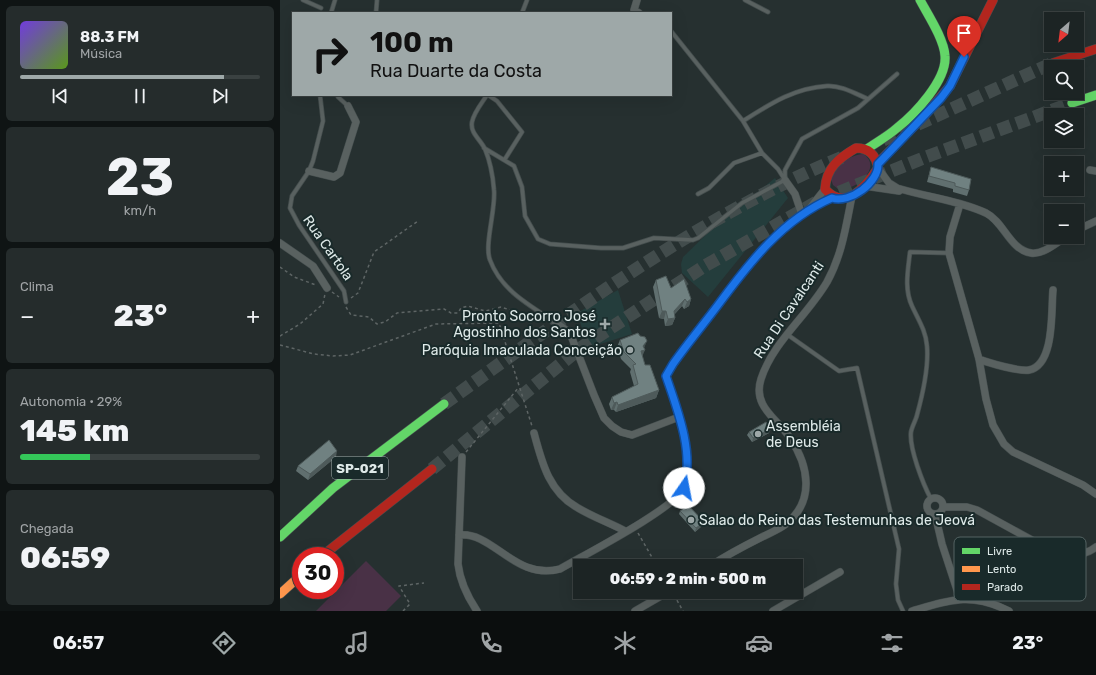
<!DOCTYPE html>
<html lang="pt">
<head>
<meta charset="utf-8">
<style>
  body { margin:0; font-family:Rubik,sans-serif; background:#252c2c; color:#f1f3f6; height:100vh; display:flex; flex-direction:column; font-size:15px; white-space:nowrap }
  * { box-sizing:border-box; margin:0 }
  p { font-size:13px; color:#a0a4a6 }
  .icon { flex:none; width:22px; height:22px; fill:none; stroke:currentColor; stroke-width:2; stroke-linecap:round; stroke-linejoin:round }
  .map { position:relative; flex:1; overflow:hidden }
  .drawer { display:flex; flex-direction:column; gap:6px; padding:6px; background:#0f1414; width:280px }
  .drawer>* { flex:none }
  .top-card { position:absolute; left:12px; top:12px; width:380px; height:84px; border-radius:0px; box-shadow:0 4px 16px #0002,0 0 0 1px #3a4141; background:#9ea8a8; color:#111; overflow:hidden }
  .needle { width:26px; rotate:208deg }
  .fabs { position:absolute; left:764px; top:12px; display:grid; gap:8px }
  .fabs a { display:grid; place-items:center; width:40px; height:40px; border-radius:0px; background:#1c2424; box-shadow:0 4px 16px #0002,0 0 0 1px #3a4141; font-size:20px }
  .speed { position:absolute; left:12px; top:547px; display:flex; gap:8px; font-size:20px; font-weight:700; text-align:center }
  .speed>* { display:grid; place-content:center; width:52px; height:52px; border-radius:50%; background:#1c2424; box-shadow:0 4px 16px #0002,0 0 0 1px #3a4141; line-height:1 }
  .speed .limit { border:6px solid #d22; background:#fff; color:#111 }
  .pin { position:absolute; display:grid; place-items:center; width:34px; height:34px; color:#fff; margin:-41px -17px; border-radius:50% 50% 50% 0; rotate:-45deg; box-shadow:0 0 4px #0007 }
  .pin .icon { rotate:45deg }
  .me { position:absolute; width:44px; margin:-22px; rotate:12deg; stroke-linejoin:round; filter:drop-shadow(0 0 3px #0008) }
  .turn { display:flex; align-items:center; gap:14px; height:84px; padding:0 12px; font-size:18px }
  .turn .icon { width:52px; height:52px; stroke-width:2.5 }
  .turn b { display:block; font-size:28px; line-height:34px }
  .big { font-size:30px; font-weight:800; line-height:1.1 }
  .drawer .card { flex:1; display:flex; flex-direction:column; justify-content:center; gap:6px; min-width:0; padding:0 14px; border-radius:6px; background:#252c2c }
  .drawer .dial { align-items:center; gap:0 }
  .dial b { font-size:52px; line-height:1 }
  .song { display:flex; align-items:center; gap:12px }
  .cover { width:48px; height:48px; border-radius:6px; background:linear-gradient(135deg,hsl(260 70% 55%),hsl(90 70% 35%)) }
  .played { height:4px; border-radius:2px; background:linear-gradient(90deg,#9ea8a8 85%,#3a4141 85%) }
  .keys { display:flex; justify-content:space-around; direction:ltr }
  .heat { display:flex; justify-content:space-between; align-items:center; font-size:22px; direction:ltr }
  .charge { height:6px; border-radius:3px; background:linear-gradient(90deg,#34c759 29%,#3a4141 0) }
  .trip { position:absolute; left:293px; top:559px; width:230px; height:40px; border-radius:0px; background:#1c2424; box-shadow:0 4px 16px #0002,0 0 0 1px #3a4141; font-weight:800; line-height:40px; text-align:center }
  .tabs { display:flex; height:64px; justify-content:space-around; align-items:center; background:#0b0e0e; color:#a0a4a6 }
  .tabs .icon { width:28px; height:28px }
  .tabs .current { color:#9ea8a8 }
  .tabs b { font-size:18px; color:#f1f3f6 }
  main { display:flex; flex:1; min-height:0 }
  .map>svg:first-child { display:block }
  .built { fill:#243d3c }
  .green { fill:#493146 }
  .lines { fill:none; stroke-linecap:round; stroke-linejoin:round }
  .highway-tunnel { stroke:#424c4c; stroke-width:13; stroke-dasharray:13 6; stroke-linecap:butt }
  .lane-casing { stroke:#454e4e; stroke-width:5 }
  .street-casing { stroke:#454e4e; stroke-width:8 }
  .fast-casing { stroke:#454e4e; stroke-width:10 }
  .slow-casing { stroke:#454e4e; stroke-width:10 }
  .jam-casing { stroke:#454e4e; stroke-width:10 }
  .path { stroke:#5e6565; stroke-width:1.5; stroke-dasharray:3 3; stroke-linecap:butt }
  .lane { stroke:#596160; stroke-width:3.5 }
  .street { stroke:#596160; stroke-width:7 }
  .fast { stroke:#63d668; stroke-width:9 }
  .slow { stroke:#ff974d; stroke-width:9 }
  .jam { stroke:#b3261e; stroke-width:9 }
  .wall { fill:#606f6f }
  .shaded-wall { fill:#4e5a5a }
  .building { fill:#708181; stroke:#4e5a5a }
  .route-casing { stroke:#114b97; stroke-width:10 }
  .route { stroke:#1a73e8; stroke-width:7 }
  .poi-dot { fill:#9ea8a8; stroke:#192a2a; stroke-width:1.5 }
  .labels { text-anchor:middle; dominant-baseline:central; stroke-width:4; stroke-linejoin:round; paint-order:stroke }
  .shield { fill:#192a2a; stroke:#a3b0af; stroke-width:1 }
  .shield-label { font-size:13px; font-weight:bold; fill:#dee9e8 }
  .street-label { font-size:14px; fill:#dee9e8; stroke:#192a2a }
  .poi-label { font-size:14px; fill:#dee9e8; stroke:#192a2a; text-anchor:end }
  .key { fill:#192a2a; stroke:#546363; stroke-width:1 }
  .key-label { font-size:11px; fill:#dee9e8 }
</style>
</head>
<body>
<main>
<section class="drawer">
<div class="card">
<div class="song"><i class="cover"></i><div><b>88.3 FM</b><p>Música</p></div></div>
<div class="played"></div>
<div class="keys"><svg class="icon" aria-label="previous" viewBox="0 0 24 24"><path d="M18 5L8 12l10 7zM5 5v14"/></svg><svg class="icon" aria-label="pause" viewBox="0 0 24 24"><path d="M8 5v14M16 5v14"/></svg><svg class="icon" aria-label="next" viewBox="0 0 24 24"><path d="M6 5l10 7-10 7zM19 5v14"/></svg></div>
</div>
<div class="card dial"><b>23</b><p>km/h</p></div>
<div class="card"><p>Clima</p>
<div class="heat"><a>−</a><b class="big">23°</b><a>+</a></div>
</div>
<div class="card"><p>Autonomia · 29%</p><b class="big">145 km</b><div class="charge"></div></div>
<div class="card"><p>Chegada</p><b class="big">06:59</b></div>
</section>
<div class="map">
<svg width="816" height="611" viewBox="0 0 816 611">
  <rect width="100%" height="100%" fill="#263030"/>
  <path class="built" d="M495,178L508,198L428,297L402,273L401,264L403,257L435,226Z
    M338,290L352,334L314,346L306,340L297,313Z"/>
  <path class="green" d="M583,154C604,167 575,192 558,189L553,185L551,179C554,166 570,155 583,154Z
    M86,561L121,596L106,611H36Z"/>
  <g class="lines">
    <path class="highway-tunnel" d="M603,140L773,63
      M164,404C290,313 421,215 565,156
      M152,469L299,349L423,267L540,200L646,157L792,103"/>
    <g class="lane-casing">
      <path id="lane" d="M23,0L41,8
        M465,0L488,12
        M51,13L55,0
        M96,13L97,0
        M242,13L247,0
        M391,31L463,121L482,153L498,169L505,180
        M40,95L43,121L33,161L29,171L12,196L10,208L19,225L64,291L66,302
        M58,95V97L68,106
        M207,95C202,103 194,112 192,122C190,133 200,139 205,149C210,161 213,177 214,190C216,209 204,245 210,260C221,290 249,305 275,322
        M208,95L217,101L242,132L225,159
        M463,121C490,104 514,88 547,86C561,85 576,94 588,99
        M204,148L234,166L242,187L245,216L258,239L270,244L321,248H343L374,238L413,240L418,238L462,203L505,180
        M505,179V170L522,139L578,108L617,74
        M418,194L429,188L454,163L482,153
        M508,335L559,371L577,368L619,549L616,584L618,600L623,611
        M651,499C643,484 629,448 631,432C632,426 636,420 637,415C643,393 649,368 647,346C646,331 638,319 632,306C624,289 628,270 630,252L669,253"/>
    </g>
    <g class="street-casing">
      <path id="street" d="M357,0L354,10L359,13
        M598,168L609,183L617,188C646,197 678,200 706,213C724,222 730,250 751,253C763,255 776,243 786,237
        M810,170L816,171
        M29,171L54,177L60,173L76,122L68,106
        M505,180L515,194L522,215
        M585,186L619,191
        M680,204L670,237L669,253L699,359L706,399L713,425L724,444L733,452L803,485L816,494
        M530,208L545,189
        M797,230L816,221
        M0,243L33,266L47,288
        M275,322L290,333L314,395L324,418L332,426L341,432L352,435L399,417
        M699,359C708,363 741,372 749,370C775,365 771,310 773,290
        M254,433C262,463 269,492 298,508C313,517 330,523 345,531
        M182,457L178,564C180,582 187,596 197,611
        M647 506a8 8 0 1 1 16 0a8 8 0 1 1-16 0Z
        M663,507H687L697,510L770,550C786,555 802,558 816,547
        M655,514L662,544L680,599
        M179,535C213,531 235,581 280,569C304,555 394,509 404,488C416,460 395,404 386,376C400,353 417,333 433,312C466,268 500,220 552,198
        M430,566C447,555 464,546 482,537C490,533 500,529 506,524C535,501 529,466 510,438C498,419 472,407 481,379C493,342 527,316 547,282C562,255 566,226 572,196
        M355,611L388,592
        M493,611L560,572
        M632,611C670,600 691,592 729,611"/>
    </g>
    <g class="fast-casing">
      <path id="fast" d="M792,103L816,95
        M587,149C597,142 608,136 617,128C635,114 667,80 665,56C664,39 648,15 640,0
        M0,537L53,488L164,404"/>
    </g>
    <g class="slow-casing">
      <path id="slow" d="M0,594L21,575"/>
    </g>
    <g class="jam-casing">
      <path id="jam" d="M773,63L816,49
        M576,148C589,148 596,155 598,168C586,187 565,212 545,189C546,168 559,158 576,148Z
        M598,163L646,114L670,86L713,0
        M42,556L152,469"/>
    </g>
    <path class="path" d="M0,267L14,277L36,285
      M52,292L59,297
      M71,298L78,293L94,252L138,221
      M66,307L71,315L89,317L97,324L105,322L117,313L164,309L171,313H178L181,308L188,306L205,311L221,307L261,320
      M0,336L20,324L43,304L45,294
      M0,345L34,354L53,356L70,355L156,324L219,323L252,426
      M186,452L239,387
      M358,533L377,566
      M394,595L403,611
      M123,611L130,604L119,586L144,583"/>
    <use href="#lane" class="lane"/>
    <use href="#street" class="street"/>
    <use href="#fast" class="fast"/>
    <use href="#slow" class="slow"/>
    <use href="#jam" class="jam"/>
  </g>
  <path class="wall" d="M651,167L689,190L687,196L673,192V189L647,182Z
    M376,280L411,299L409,306L404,309L402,306L394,315L395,318L392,325L385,326L384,319L379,318L373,287Z
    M340,340L364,348L362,356L365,365L379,390L376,398L336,412L334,410H331L329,404L332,397L354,386L350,372L351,369L341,359L337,347Z
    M469,432L489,433L472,442L467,435Z
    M56,457L28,480L16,471L18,466Z
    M400,511L424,522L422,526L415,532L399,514Z"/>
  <path class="shaded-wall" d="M405,299L402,306L391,318L394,311Z
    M411,299L409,306L404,309L407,302Z
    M382,311H386L384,319L379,318Z
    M395,318L392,325L385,326L388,319Z
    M367,341L364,348L365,350L362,357L361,351Z
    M379,390L376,398L336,412L338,405Z
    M337,402L334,410H331L334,403Z
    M491,429L489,433L472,442L473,438Z
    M57,451L56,457L28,480L30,474Z
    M424,522L422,526L415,532L416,528Z"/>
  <path class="building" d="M651,167L691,179L689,190L675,186V183L649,176Z
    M386,276L391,288L404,279L411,299L407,302L405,299L394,311L395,318L388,319L386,311H382L376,280Z
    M358,333L360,336L365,337L367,341L363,346L365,350L361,351L365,365H370L379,390L338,405L337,402L334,403L332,397L358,384L353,365L356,364L344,352L340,340Z
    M486,422L491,429L473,438L469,432Z
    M49,440L57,451L30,474L18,466Z
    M408,505L424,522L416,528L400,511Z"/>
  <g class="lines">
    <g class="route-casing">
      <path id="route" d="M404,488C414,452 398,411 386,376L393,364C407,344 423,325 438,305C469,263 503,219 552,198C570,204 599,182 598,164L661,98L670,86L684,57"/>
    </g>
    <use href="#route" class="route"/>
  </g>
  <g class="poi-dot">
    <path d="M323 318h4v4h4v4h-4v4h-4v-4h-4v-4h4z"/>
    <circle cx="350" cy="350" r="4"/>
    <circle cx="478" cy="434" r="4"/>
    <circle cx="411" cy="520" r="4"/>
  </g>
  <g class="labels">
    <rect class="shield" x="52" y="457" width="56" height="22" rx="3"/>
    <g class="shield-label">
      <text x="80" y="468">SP-021</text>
    </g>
    <g class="street-label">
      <text transform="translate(48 248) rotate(55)">Rua Cartola</text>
      <text transform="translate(509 310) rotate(-56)">Rua Di Cavalcanti</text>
    </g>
    <g class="poi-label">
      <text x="316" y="316">Pronto Socorro José<tspan x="316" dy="16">Agostinho dos Santos</tspan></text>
      <text x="342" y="350">Paróquia Imaculada Conceição</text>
      <text x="486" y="426" text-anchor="start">Assembléia<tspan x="486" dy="16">de Deus</tspan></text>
      <text x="419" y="520" text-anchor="start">Salao do Reino das Testemunhas de Jeová</text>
    </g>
  </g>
  <rect x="674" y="537" width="132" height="64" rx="6" class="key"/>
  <rect x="682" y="548" width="18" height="6" fill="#63d668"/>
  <rect x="682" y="566" width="18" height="6" fill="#ff974d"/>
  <rect x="682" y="584" width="18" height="6" fill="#b3261e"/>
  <g class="key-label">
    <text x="707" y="555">Livre</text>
    <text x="707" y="573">Lento</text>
    <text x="707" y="591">Parado</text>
  </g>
</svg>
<div class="fabs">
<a><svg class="needle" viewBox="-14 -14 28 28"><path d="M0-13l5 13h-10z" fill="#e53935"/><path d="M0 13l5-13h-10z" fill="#a0a4a6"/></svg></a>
<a><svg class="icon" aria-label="search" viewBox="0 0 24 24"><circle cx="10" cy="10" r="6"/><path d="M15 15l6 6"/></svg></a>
<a><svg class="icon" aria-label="layers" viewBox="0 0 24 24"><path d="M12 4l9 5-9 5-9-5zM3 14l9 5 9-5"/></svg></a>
<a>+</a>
<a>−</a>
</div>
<div class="speed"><div class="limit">30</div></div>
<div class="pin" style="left:684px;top:57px;background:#d93025"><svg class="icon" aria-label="arrive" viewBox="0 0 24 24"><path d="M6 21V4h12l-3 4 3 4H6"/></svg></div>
<svg class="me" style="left:404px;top:488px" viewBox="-20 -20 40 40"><circle r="19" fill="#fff"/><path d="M0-13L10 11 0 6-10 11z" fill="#1a73e8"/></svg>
<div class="trip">06:59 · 2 min · 500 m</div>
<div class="top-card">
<div class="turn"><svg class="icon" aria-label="right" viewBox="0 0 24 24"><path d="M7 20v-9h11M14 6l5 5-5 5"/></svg><div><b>100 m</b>Rua Duarte da Costa</div></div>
</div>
</div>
</main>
<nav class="tabs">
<b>06:57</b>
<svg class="icon current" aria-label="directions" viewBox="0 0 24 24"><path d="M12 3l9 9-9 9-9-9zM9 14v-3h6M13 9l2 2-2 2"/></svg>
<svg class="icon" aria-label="music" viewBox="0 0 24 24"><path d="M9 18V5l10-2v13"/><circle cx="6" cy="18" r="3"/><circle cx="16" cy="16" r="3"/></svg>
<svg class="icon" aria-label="phone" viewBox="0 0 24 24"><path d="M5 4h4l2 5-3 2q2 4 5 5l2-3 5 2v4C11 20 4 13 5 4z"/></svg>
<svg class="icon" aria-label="climate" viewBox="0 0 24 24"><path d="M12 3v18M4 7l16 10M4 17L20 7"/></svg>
<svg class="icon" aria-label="car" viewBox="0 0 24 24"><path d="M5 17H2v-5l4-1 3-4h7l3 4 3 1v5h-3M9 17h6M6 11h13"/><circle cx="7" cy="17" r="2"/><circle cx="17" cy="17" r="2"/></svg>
<svg class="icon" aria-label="filters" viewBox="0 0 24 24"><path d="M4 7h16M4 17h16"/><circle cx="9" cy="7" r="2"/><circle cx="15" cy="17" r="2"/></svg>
<b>23°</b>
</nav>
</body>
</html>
